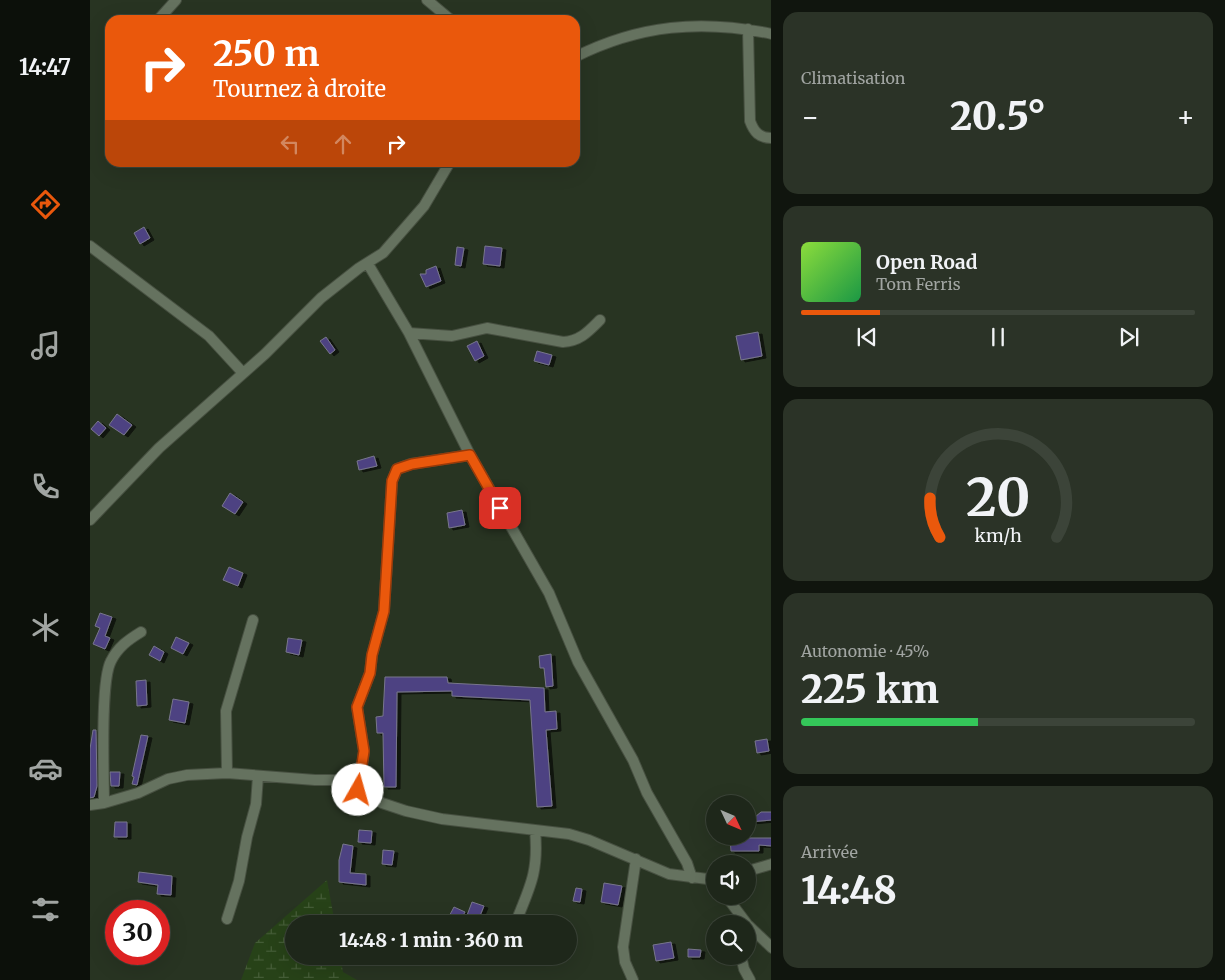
<!DOCTYPE html>
<html lang="fr">
<head>
<meta charset="utf-8">
<style>
  body { margin:0; font-family:Merriweather,serif; background:#2b3327; color:#f1f3f6; height:100vh; display:flex; flex-direction:column; font-size:19px; white-space:nowrap }
  * { box-sizing:border-box; margin:0 }
  p { font-size:16px; color:#a1a5a2 }
  .icon { flex:none; width:28px; height:28px; fill:none; stroke:currentColor; stroke-width:2; stroke-linecap:round; stroke-linejoin:round }
  .map { position:relative; flex:1; overflow:hidden }
  .drawer { display:flex; flex-direction:column; gap:12px; padding:12px; background:#10150e; width:454px }
  .drawer>* { flex:none }
  .banner { position:absolute; left:15px; top:15px; width:475px; height:152px; border-radius:15px; box-shadow:0 5px 20px #0002,0 0 0 1px #3c4439; background:#ea580c; color:#fff; overflow:hidden }
  .needle { width:32px; rotate:134deg }
  .buttons { position:absolute; left:616px; top:795px; display:grid; gap:10px }
  .buttons a { display:grid; place-items:center; width:50px; height:50px; border-radius:50%; background:#1e271a; box-shadow:0 5px 20px #0002,0 0 0 1px #3c4439; font-size:25px }
  .speed { position:absolute; left:15px; top:900px; display:flex; gap:10px; font-size:25px; font-weight:700; text-align:center }
  .speed>* { display:grid; place-content:center; width:65px; height:65px; border-radius:50%; background:#1e271a; box-shadow:0 5px 20px #0002,0 0 0 1px #3c4439; line-height:1 }
  .speed .limit { border:8px solid #d22; background:#fff; color:#111 }
  .pin { position:absolute; display:grid; place-items:center; width:42px; height:42px; color:#fff; margin:-21px; border-radius:10px; box-shadow:0 2px 8px #0006 }
  .me { position:absolute; width:55px; margin:-28px; rotate:7deg; stroke-linejoin:round; filter:drop-shadow(0 0 4px #0008) }
  .turn { display:flex; align-items:center; gap:18px; height:105px; padding:0 25px; font-size:22px }
  .turn .icon { width:65px; height:65px; stroke-width:2.5 }
  .turn b { display:block; font-size:35px; line-height:42px }
  .lanes { display:flex; align-items:center; height:48px; padding:0 25px; background:#0003; justify-content:center; gap:25px; direction:ltr }
  .lanes .off { opacity:.35 }
  .big { font-size:38px; font-weight:800; line-height:1.1 }
  .drawer .widget { flex:1; display:flex; flex-direction:column; justify-content:center; gap:8px; min-width:0; padding:0 18px; border-radius:15px; background:#2b3327 }
  .drawer .dial { align-items:center; gap:0 }
  .dial svg { height:130px; overflow:visible; fill:none; stroke:#3c4439; stroke-width:7; stroke-linecap:round; text-anchor:middle }
  .dial text { fill:#f1f3f6; stroke:none }
  .song { display:flex; align-items:center; gap:15px }
  .cover { width:60px; height:60px; border-radius:8px; background:linear-gradient(135deg,hsl(90 70% 55%),hsl(140 70% 35%)) }
  .played { height:5px; border-radius:2px; background:linear-gradient(90deg,#ea580c 20%,#3c4439 20%) }
  .keys { display:flex; justify-content:space-around; direction:ltr }
  .heat { display:flex; justify-content:space-between; align-items:center; font-size:28px; direction:ltr }
  .charge { height:8px; border-radius:4px; background:linear-gradient(90deg,#34c759 45%,#3c4439 0) }
  .trip { position:absolute; left:195px; top:915px; width:292px; height:50px; border-radius:25px; background:#1e271a; box-shadow:0 5px 20px #0002,0 0 0 1px #3c4439; font-weight:800; line-height:50px; text-align:center }
  main { display:flex; flex:1; min-height:0 }
  .tab-bar { display:flex; flex-direction:column; width:90px; justify-content:space-around; align-items:center; background:#0c100a; color:#a1a5a2 }
  .tab-bar .icon { width:35px; height:35px }
  .tab-bar .selected { color:#ea580c }
  .tab-bar b { font-size:22px; color:#f1f3f6 }
  .map>svg:first-child { display:block }
  .wetland { fill:url(#wetland-marsh) }
  .building { fill:#4d4282; stroke:#78768c; filter:url(#shadow) }
  .lines { fill:none; stroke-linecap:round; stroke-linejoin:round }
  .minor-casing { stroke:#475041; stroke-width:12 }
  .minor { stroke:#65725f; stroke-width:10 }
  .route-casing { stroke:#983908; stroke-width:12 }
  .route { stroke:#ea580c; stroke-width:9 }
</style>
</head>
<body>
<main>
<nav class="tab-bar">
<b>14:47</b>
<svg class="icon selected" aria-label="directions" viewBox="0 0 24 24"><path d="M12 3l9 9-9 9-9-9zM9 14v-3h6M13 9l2 2-2 2"/></svg>
<svg class="icon" aria-label="music" viewBox="0 0 24 24"><path d="M9 18V5l10-2v13"/><circle cx="6" cy="18" r="3"/><circle cx="16" cy="16" r="3"/></svg>
<svg class="icon" aria-label="phone" viewBox="0 0 24 24"><path d="M5 4h4l2 5-3 2q2 4 5 5l2-3 5 2v4C11 20 4 13 5 4z"/></svg>
<svg class="icon" aria-label="climate" viewBox="0 0 24 24"><path d="M12 3v18M4 7l16 10M4 17L20 7"/></svg>
<svg class="icon" aria-label="car" viewBox="0 0 24 24"><path d="M5 17H2v-5l4-1 3-4h7l3 4 3 1v5h-3M9 17h6M6 11h13"/><circle cx="7" cy="17" r="2"/><circle cx="17" cy="17" r="2"/></svg>
<svg class="icon" aria-label="filters" viewBox="0 0 24 24"><path d="M4 7h16M4 17h16"/><circle cx="9" cy="7" r="2"/><circle cx="15" cy="17" r="2"/></svg>
</nav>
<div class="map">
<svg width="682" height="980" viewBox="0 0 682 980">
  <defs>
    <pattern id="wetland-marsh" width="20" height="14" patternUnits="userSpaceOnUse" patternTransform="scale(1.25)"><rect width="20" height="14" fill="#274218"/><path d="M1 5h8M5 5V1M11 12h8M15 12V8" fill="none" stroke="#455d38"/></pattern>
    <filter id="shadow"><feDropShadow dx="4" dy="2" stdDeviation="0" flood-color="#0009"/></filter>
  </defs>
  <rect width="100%" height="100%" fill="#283422"/>
  <path class="wetland" d="M237,880L245,924H204V956H250L253,972L267,980H151L165,943Z"/>
  <path class="building" d="M54,227L60,238L50,244L44,233Z
    M395,246L412,248L410,266L393,264Z
    M367,247L374,248L371,266L365,265Z
    M346,266L351,281L336,287L330,274H336V270Z
    M668,332L672,356L651,360L646,336Z
    M236,337L245,350L240,354L230,341Z
    M387,341L394,356L385,361L377,346Z
    M447,351L462,355L459,365L444,361Z
    M27,414L42,425L34,435L19,425Z
    M8,421L16,428L9,436L1,429Z
    M284,456L287,466L269,470L267,461Z
    M140,493L153,502L145,514L132,506Z
    M372,510L375,525L359,528L357,513Z
    M139,567L153,573L148,586L133,580Z
    M10,613L22,617L15,636L20,638L15,649L3,644L10,628L5,626Z
    M86,637L99,643L93,654L81,648Z
    M198,638L212,640L209,655L196,652Z
    M64,646L74,652L70,661L59,655Z
    M461,654L463,686L456,687L454,668H450L449,656Z
    M295,677H357L358,683L454,688L455,712L466,711L467,729L456,730L462,806L447,807L440,700L362,696V691L307,692L306,787H294L293,733H287L286,717L293,716Z
    M56,680L57,705L47,706L46,681Z
    M83,699L99,702L95,723L79,720Z
    M3,730H6L7,786L4,797L0,798V749Z
    M51,735L58,736L47,785L42,784L44,777L42,776Z
    M677,739L679,751L667,753L665,741Z
    M20,772H30L29,786H21Z
    M671,812H682V820L659,822Z
    M25,822H37V837H24Z
    M269,830L282,831L281,843L268,842Z
    M640,838H682V846L669,845V851H641Z
    M253,844L263,846L260,873L276,874V885L249,882V860Z
    M293,850L304,851L302,865L292,864Z
    M49,872L82,876L81,895L67,894L68,885L48,882Z
    M514,883L532,886L528,905L511,902Z
    M486,888L492,889L490,902L483,901Z
    M382,902L394,906L387,923L376,918Z
    M364,907L375,912L368,924H355Z
    M581,942L584,958L566,961L563,945Z
    M598,949L611,950L610,957H598Z"/>
  <g class="lines">
    <g class="minor-casing">
      <path id="minor" d="M337,0L361,20
        M68,20L86,0
        M658,29L660,121C664,132 669,138 682,138
        M485,57C549,25 611,19 682,34
        M0,246L119,336L153,373
        M278,264L319,333L380,455L459,593L488,662L543,760L557,793L597,863L602,878
        M319,333L362,336L397,328L473,342C490,341 498,332 510,320
        M0,520L69,448L175,354L231,298L269,268L293,253L334,206L360,162
        M137,773L136,711L163,620
        M269,790L274,751L267,707L280,673L282,655L294,611L302,481L307,469L321,464L380,455
        M14,803C14,776 10,681 21,661C28,647 38,640 51,632
        M0,805L14,803L48,793L78,779L97,775L137,773L225,780H249L292,803L316,811L352,819L479,834L499,840L579,874L625,880
        M658,871L682,864
        M636,896L657,924
        M137,919L149,881L157,837L166,804L168,776
        M425,924C440,887 449,872 445,830
        M658,925L682,948
        M651,956L654,969L660,980
        M543,980L535,962L533,947L546,859"/>
    </g>
    <use href="#minor" class="minor"/>
  </g>
  <g class="lines">
    <g class="route-casing">
      <path id="route" d="M268,790L274,751L267,707L280,673L282,655L294,611L302,481L307,469L322,464L380,455L410,508"/>
    </g>
    <use href="#route" class="route"/>
  </g>
</svg>
<div class="buttons">
<a><svg class="needle" viewBox="-14 -14 28 28"><path d="M0-13l5 13h-10z" fill="#e53935"/><path d="M0 13l5-13h-10z" fill="#a1a5a2"/></svg></a>
<a><svg class="icon" aria-label="sound" viewBox="0 0 24 24"><path d="M4 9h4l5-4v14l-5-4H4zM17 9q2 3 0 6"/></svg></a>
<a><svg class="icon" aria-label="search" viewBox="0 0 24 24"><circle cx="10" cy="10" r="6"/><path d="M15 15l6 6"/></svg></a>
</div>
<div class="speed"><div class="limit">30</div></div>
<div class="pin" style="left:410px;top:508px;background:#d93025"><svg class="icon" aria-label="arrive" viewBox="0 0 24 24"><path d="M6 21V4h12l-3 4 3 4H6"/></svg></div>
<svg class="me" style="left:268px;top:790px" viewBox="-20 -20 40 40"><circle r="19" fill="#fff"/><path d="M0-13L10 11 0 6-10 11z" fill="#ea580c"/></svg>
<div class="trip">14:48 · 1 min · 360 m</div>
<div class="banner">
<div class="turn"><svg class="icon" aria-label="right" viewBox="0 0 24 24"><path d="M7 20v-9h11M14 6l5 5-5 5"/></svg><div><b>250 m</b>Tournez à droite</div></div>
<div class="lanes"><svg class="icon off" aria-label="left" viewBox="0 0 24 24"><path d="M17 20v-9H6M10 6l-5 5 5 5"/></svg><svg class="icon off" aria-label="ahead" viewBox="0 0 24 24"><path d="M12 20V5M6 11l6-6 6 6"/></svg><svg class="icon" aria-label="right" viewBox="0 0 24 24"><path d="M7 20v-9h11M14 6l5 5-5 5"/></svg></div>
</div>
</div>
<section class="drawer">
<div class="widget"><p>Climatisation</p>
<div class="heat"><a>−</a><b class="big">20.5°</b><a>+</a></div>
</div>
<div class="widget">
<div class="song"><i class="cover"></i><div><b>Open Road</b><p>Tom Ferris</p></div></div>
<div class="played"></div>
<div class="keys"><svg class="icon" aria-label="previous" viewBox="0 0 24 24"><path d="M18 5L8 12l10 7zM5 5v14"/></svg><svg class="icon" aria-label="pause" viewBox="0 0 24 24"><path d="M8 5v14M16 5v14"/></svg><svg class="icon" aria-label="next" viewBox="0 0 24 24"><path d="M6 5l10 7-10 7zM19 5v14"/></svg></div>
</div>
<div class="widget dial"><svg viewBox="0 0 100 80">
<path d="M14 69A42 42 0 1 1 86 69"/>
<path d="M14 69A42 42 0 0 1 8 45" stroke="#ea580c"/>
<text x="50" y="56" font-size="32" font-weight="700">20</text>
<text x="50" y="72" font-size="11">km/h</text>
</svg></div>
<div class="widget"><p>Autonomie · 45%</p><b class="big">225 km</b><div class="charge"></div></div>
<div class="widget"><p>Arrivée</p><b class="big">14:48</b></div>
</section>
</main>
</body>
</html>
